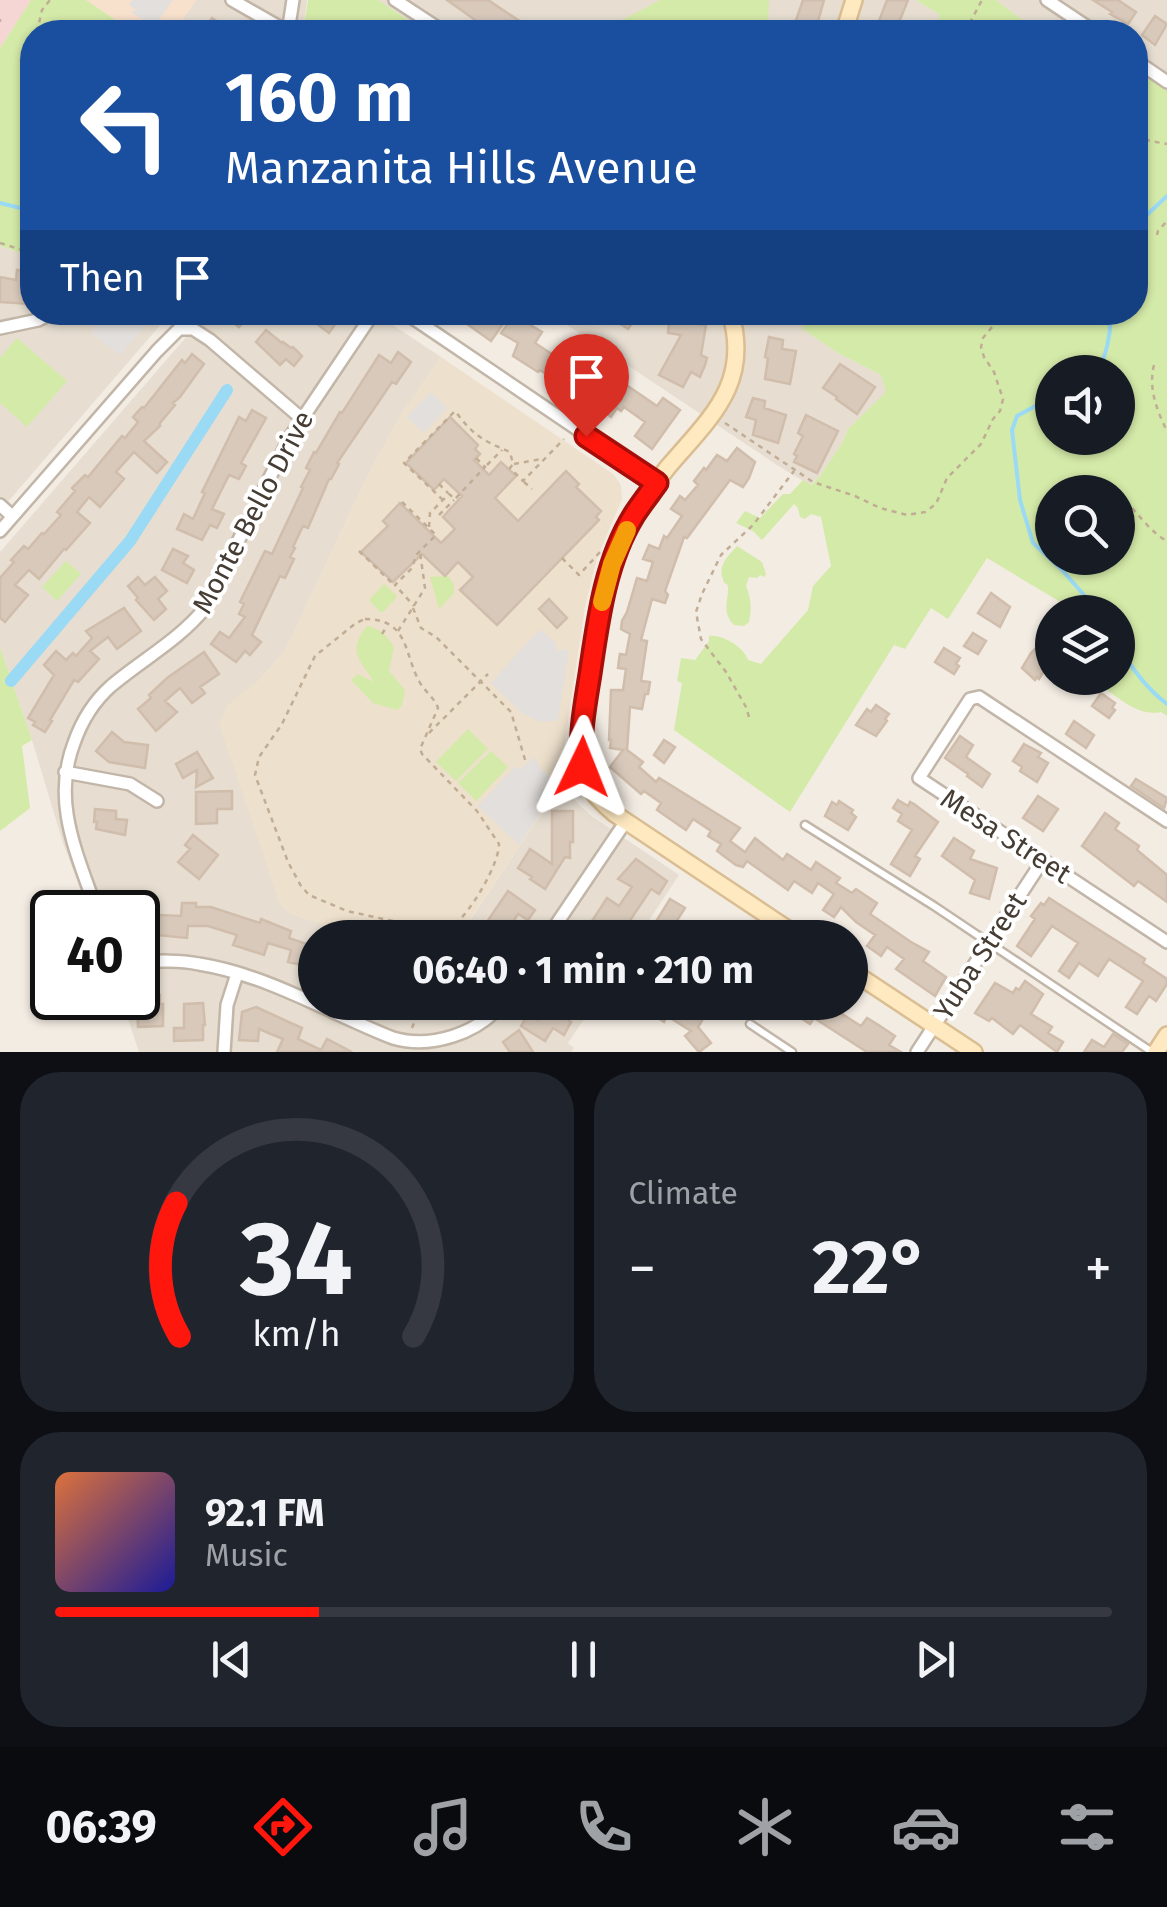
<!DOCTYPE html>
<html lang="en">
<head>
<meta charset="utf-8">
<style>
  body { margin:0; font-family:"Fira Sans",sans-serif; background:#20242c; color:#f1f3f6; height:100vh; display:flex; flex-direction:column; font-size:38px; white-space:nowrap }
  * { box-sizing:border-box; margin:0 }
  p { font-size:32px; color:#9ea1a6 }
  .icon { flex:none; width:55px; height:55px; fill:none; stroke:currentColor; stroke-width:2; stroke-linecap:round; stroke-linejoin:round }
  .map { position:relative; height:1052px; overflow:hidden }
  .sheet { display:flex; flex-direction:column; gap:20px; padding:20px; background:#0d0f14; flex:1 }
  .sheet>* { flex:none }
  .banner { position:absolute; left:20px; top:20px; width:1128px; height:305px; border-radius:40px; box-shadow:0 2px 8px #0004; background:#1a4fa0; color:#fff; overflow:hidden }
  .buttons { position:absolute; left:1035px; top:355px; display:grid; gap:20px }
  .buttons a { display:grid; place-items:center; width:100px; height:100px; border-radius:50%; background:#171b24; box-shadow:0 2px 8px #0004; font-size:50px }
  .speed { position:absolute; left:30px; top:890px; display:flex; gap:20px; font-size:50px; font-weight:700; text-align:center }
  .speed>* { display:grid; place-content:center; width:130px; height:130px; border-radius:50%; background:#171b24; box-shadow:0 2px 8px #0004; line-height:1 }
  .speed .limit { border:5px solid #111; border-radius:15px; background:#fff; color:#111 }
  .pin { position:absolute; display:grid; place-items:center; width:85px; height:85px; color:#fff; margin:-102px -42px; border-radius:50% 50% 50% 0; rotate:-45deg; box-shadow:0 0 10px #0007 }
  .pin .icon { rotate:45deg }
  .me { position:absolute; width:110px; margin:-55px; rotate:2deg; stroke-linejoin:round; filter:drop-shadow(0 0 8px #0008) }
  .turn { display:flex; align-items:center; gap:35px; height:210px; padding:0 40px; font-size:45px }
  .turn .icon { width:130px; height:130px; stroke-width:2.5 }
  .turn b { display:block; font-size:70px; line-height:85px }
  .then { display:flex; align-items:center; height:95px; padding:0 40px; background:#0003; gap:20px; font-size:38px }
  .big { font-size:75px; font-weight:700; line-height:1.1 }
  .sheet .widget { flex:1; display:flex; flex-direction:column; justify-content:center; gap:15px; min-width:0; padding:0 35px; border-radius:40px; background:#20242c }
  .sheet .dial { align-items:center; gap:0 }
  .dial svg { height:260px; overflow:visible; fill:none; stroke:#363941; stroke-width:7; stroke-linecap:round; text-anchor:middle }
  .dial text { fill:#f1f3f6; stroke:none }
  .song { display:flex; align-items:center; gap:30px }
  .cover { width:120px; height:120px; border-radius:15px; background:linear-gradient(135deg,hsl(20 70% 55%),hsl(240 70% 35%)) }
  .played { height:10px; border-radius:5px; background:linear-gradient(90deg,#ff170e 25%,#363941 25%) }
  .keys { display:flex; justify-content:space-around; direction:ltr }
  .heat { display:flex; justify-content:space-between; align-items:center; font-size:55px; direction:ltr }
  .sheet .tiles { flex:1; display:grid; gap:20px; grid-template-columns:1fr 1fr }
  .widget:last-child { grid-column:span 2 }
  .trip { position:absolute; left:298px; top:920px; width:570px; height:100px; border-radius:50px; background:#171b24; box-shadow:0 2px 8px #0004; font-weight:700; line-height:100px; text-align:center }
  .dock { display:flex; height:160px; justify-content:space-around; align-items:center; background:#090b0e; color:#9ea1a6 }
  .dock .icon { width:70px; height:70px }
  .dock .active { color:#ff170e }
  .dock b { font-size:45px; color:#f1f3f6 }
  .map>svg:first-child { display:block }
  .residential { fill:#e7ded1 }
  .commercial { fill:#f7e0cc }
  .education { fill:#ede0cc }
  .medical { fill:#f5d6d5 }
  .green { fill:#d4eaa8; fill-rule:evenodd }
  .parking { fill:#e3dfdc }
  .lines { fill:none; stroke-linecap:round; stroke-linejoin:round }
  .stream { stroke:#9adaf5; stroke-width:4 }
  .canal { stroke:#9adaf5; stroke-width:12 }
  .building { fill:#d8c9bb; stroke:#d0bdab; stroke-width:2.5 }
  .lane-casing { stroke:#c2b6a8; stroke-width:11 }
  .street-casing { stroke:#c2b6a8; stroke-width:16 }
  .secondary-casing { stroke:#dabe91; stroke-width:20 }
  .path { stroke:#c1ad95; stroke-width:2.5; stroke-dasharray:5 5; stroke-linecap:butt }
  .lane { stroke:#fff; stroke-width:6 }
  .street { stroke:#fff; stroke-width:11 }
  .secondary { stroke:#ffe9c1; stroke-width:15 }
  .route-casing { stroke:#a60f09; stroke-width:25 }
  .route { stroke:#ff170e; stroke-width:18 }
  .slow { stroke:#f59e0b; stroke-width:18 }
  .labels { text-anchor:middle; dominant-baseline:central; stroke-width:8; stroke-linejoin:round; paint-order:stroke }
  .street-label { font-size:28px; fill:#453c33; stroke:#fff }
</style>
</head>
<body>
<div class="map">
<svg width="1167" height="1052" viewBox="0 0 1167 1052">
  <rect width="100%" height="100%" fill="#f3ece3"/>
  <path class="residential" d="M196,0H307L303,32H174Z
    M378,0H916L940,15L932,32H426Z
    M996,0H1167V90L1135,70V32H1075L1064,25L1034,29Z
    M0,246L32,257V312L151,313L162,323L0,511Z
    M207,313H375L441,357L401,415L367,477L285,651L220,724L280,903L289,912L301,917L363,937L315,938V1002L595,1003L568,1043L574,1048L571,1052H139L121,998H138V912H89L63,843L32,740L0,647V552Z
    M549,313H813L802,328L838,353L881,375L887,392L848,429L842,443L820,476L810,485L780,467Z
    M564,780L567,789L578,804L593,817L679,875L638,937L458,938Z"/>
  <path class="commercial" d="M86,0H196L174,32H133Z"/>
  <path class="education" d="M441,357L613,474L621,485L622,499L597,558L585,607L562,761L564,780L458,937H363L301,917L289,912L280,903L219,724L227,706L260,679L285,651L367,477L401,415Z"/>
  <path class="medical" d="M0,0H31L0,48Z"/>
  <path class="green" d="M31,0H86L133,32H32V257L0,246V48Z
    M308,0H378L426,32H303Z
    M660,0H769L768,18L758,32H594L595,30L611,26Z
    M916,0H996L1033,28L1057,24L1075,32H932L940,15Z
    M1135,70L1167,90V716L1161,712C1136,718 1111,691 1091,678H1118V612H1077L987,558L948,619L931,608L905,649L894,645L790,812L674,730L682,683L677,681L681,658L695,660L709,641V636C722,634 744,647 748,660L761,664L808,610L813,586L831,566L821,517L811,514L805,519L800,517L798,508L794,504L762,540L753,531L736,523L745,511L760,518L783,494H790L803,480L811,485L820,476L842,443L848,429L886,392L881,375L838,353L801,328L813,312H1135ZM1052,372H1118V438H1052ZM1052,492H1118V558H1052Z
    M17,338L67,381L27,427L0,403V358Z
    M737,546L762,562L766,574L765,577L760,575L757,578L749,577L746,586C751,598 752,609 749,622L744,626L734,625C724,614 726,607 728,593C729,577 725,591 722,576C719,564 729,555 737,546Z
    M66,561L81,574L57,601L42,587Z
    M448,576L454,584V593L439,609L430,577Z
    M384,584L396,595V598L383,612H380L369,600Z
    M367,626C378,627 390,638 394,648L389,671L405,690L402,706L397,710L373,703L351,680L358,674L374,682C359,658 347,652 367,626Z
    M0,647L32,740L22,746L30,808L0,831Z
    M468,729L488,749L456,781L436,762Z
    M491,751L508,767L476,801L458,783Z"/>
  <path class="parking" d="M132,0H173L154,27L131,12L136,10L129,5Z
    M151,312L155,314L120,355L92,333L95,328L88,322L95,313Z
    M431,392L447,408L424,433L406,417Z
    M541,630L556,643L557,651L569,649L558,720L556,721L541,722L523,714L491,683L531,638Z
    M534,757L542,770L559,785L519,845L478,806L516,766L520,769Z"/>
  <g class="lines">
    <path class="stream" d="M0,203L32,211
      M1135,226L1167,196
      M1098,372C1106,355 1112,332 1110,312
      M1052,397L1017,416L1012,430L1020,500L1033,543L1062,570L1099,612
      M1118,644C1130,666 1146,688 1167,704"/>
    <path class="canal" d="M11,681L130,541L227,390"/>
  </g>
  <path class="building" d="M447,0H488L536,32H492Z
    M803,0H824L815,32L794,26Z
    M887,0H908L895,32H879L883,23L879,21Z
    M1093,0H1118L1136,12L1128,24L1110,14L1112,12Z
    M1155,16L1167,24L1155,45L1142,35Z
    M212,18L233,32H203Z
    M17,270L32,272L30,304L0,302V277L16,280Z
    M231,312H252L239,327L225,317Z
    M301,312H326L338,320L329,333Z
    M467,312H484L503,324L491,341L463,321Z
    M516,312H528L522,320L542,332L535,343L579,372L594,379L595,376L613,388L619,380L657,406L663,398L680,410L652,449L635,436L645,422L624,407L621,411L617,408L611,417L595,405L593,407L580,398L582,395L561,380L560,383L540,370L538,372L513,356L518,343L501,333Z
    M603,312H640L628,329Z
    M670,312H697L696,324L706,325L701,355L707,358L705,365L700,377L691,372L683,387L659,375L681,335L668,333Z
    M266,330L282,343L283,342L291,348L293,347L302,356L294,366L286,359L280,365L256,342Z
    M769,337L783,340L782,349L796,351L790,384L765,379L768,358L765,357Z
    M398,352L411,362L396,384L392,382L337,463L339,464L331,479H329L308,528L303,526L293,547L295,548L290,557L294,559L285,578L280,576L252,635L261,642L250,655L245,651L236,662L211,644L220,632L229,638L245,617L239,614L244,604L240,602L265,551L272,554L303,488L301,487L310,470L306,468L314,452L316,453L340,412L342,413L379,355L391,363Z
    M192,354L204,364L180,397L173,403L175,405L160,423V426L144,441L167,462L157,473L134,452L116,472L124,479L100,507L89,497L77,512L90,523L66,550L64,549L39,579L29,570L15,585L28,595L5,622L0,618V578L14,562L11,560L24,546L28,549L42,533L44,534L61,515L57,512L75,491L72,488L85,475L88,477L122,436L125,438L138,422L133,417L142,407L144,408L182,360L185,363Z
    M840,364L875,387L857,414L836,399L837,397L823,388Z
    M753,398L765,401L764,408L786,415L778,443L753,435L756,420L746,417Z
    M252,410L266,418L241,463L246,466L239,479L229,475L212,509L224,514L217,528L210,525L202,540L177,529L184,514L193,519L205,493L202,492L239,417L246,421Z
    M806,415L838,431L817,473L794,462L797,456L794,454L803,436L798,433Z
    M450,417L478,445L475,449L480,454L474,460L489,475L501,462L516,476L495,498L518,521L566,471L579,484L576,487L601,511L596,517L599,520L497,625L460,590L473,577L458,562L445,576L422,554L393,582L361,552L388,526L383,521L400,503L441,543L455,529L443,517L462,496L444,479L434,490L406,463Z
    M737,448L755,462L749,478L743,487L730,480L687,538L684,537L665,591L668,595L665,603L652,599L641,640L647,641L641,681L650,682L648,694H645L642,709L630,707L627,750L643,762L639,767L656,782L659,778L740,828L730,841L745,852L755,838L783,860L787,854L811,870L816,862L840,878L836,883L852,893L856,889L877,903L870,914L911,942L929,952L923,961L946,977L935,996L896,969L904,959L887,947L881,956L867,946L875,935L856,922L841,907L834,917L823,910L834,894L818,883L812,893L794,881L788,890L747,861L743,867L736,865L717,851L721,844L708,836L711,831L693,819L686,830L680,826L657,810L661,803L644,791L641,794L610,767L623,750L610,748L611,740H609L611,690H623L626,669L618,668L619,660L620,654L626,655L630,634L621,629L622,621L627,612L637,578L647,581L653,562L643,559L649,545L659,549L664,536L667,538L682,516L671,509L680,496L685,500L698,485L694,481L704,468L706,470L717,455L727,461Z
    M173,549L188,556L183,563L194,570L187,583L162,570Z
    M138,577L145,585L155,577L167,591L158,599L166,609L154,620L136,600L138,598L128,586Z
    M991,593L1010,607L1000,627L978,613Z
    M549,599L567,618L557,628L539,609Z
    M124,608L141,631L117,649L108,637L90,651L99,659L78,682L74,680L50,720L52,721L45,732L33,725L35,722L28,718L54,675L44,665L56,651L66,660L73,653L76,656L92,638L86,631Z
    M973,633L986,641L978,654L964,646Z
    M1044,640L1052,649V674L1045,669L1039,679L1037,677L1035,680L1022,668L1031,653Z
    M944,648L960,658L956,664L959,666L954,674L935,662Z
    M204,652L219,674L200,687L205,693L192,703L180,688L165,701L177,712L156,731L138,709L151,698L149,695L167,678Z
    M1101,693L1115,703L1112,708L1115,710L1109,718L1092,706Z
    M876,705L889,714L885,719L887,721L876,736L856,725L867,709L871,712Z
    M1074,721L1094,735L1086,748L1066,734Z
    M112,732L124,742L148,745L145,768L109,762L96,751Z
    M960,736L973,745L966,757L990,774L982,787L967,776L968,774L945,758Z
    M664,740L675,747L664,763L654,755Z
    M1024,744L1041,753L1038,757L1048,763L1037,782L1020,771L1022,767L1013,761Z
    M197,752L213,778L196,787L197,770L183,778L176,764Z
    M1136,779L1167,798L1164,808L1131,786Z
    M232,791V809H217V823L196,824V792Z
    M1038,796L1058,809L1043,831L1023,818Z
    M898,800L908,806L910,802L914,804L938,822L915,856L920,859L910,876L891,864L912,830L898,821L902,814L893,808Z
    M839,801L853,810L851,813L856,817L848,830L825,816L832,802L837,805Z
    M95,809L116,811V819L127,820L125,835L96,829L97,822H94Z
    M552,811H573V842H570V858L565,857L545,889L530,879L532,877L518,868L530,849L552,864Z
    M1105,813L1119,823L1115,829L1139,846L1137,850L1167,875V902L1138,881L1134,886L1082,846Z
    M193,835L218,855L199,879L178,862L190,849L185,845Z
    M954,838L974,851L970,859L997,868L989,899L970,893L975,880L942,856Z
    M636,859L667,881L659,894L651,889L623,931L633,938H581L607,898L619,906L632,887L618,879Z
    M508,891L535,910L528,920L518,914L503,938H476Z
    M1049,898L1145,959L1143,963L1167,979V984L1156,1001L1149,996L1137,1014L1126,1007L1143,981L1109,959L1098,976L1079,963L1069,978L1059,971L1078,943L1052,926L1031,956L1017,946L1035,919L1031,916L1041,903L1044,905Z
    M670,899L685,908L671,930L657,920Z
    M182,903H196V907H211L260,923L261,919L291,931L289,938L315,947V968L288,962L291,950L268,943L264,955L233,945L237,935L208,926H188L187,938L138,933V914L181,916Z
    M1025,981L1043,994L1031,1014L1052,1027L1048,1033L1063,1042L1057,1052L1020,1025L1013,1034L992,1018L989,1021L975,1013L995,983L1013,993L1016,988L1019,990Z
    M146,995H160V1004H163V1026L138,1027L137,1001L146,1000Z
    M372,1002H411L406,1016L372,1005Z
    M549,1002H581L569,1021L571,1022L564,1035L553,1028L545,1041L521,1026L529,1013L538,1020Z
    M663,1002H705L711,1006L698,1027L711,1043L699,1052L685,1036L691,1031L667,1016L664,1022L655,1016Z
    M804,1002H849L842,1014L861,1026L867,1018L880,1026L895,1036L889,1045L901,1052H867L814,1018L810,1024L796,1015Z
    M203,1003L205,1025H203V1040L174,1041V1028H184V1004Z
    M256,1007L302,1028L298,1039L321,1050L327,1039L352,1052H277L283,1039L259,1029L258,1041L239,1040L242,1012Z
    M519,1030L533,1052H510L503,1042Z
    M1113,1034L1128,1044L1122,1052H1084L1092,1040L1104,1047Z"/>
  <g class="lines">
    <g class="lane-casing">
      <path id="lane" d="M805,825L934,906L1152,1052
        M750,1024L792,1052"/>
    </g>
    <g class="street-casing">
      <path id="street" d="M232,0L288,32
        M395,0L444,32
        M1047,0L1095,32
        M288,32L293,0
        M1135,60L1167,82
        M404,312L657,483
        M0,328L38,320L54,312
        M0,505L12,516
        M0,531L157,351L179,329H193L210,340L301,418
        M65,772L130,784L157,801
        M1167,821L979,697L970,699L919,778L1167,942
        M97,912C78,855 51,803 74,743C82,720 93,702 111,686C143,659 179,640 205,608L290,437L374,312
        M547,938L626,821
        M138,962C158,961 179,960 199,964C268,975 329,1013 393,1038C430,1049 479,1034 503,1002
        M224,1052L227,1005L237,974
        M917,1052L1043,860"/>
    </g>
    <g class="secondary-casing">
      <path id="secondary" d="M844,32L854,0
        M730,312C752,383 710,418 668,467C656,482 643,500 633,517C603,568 597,630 588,688C583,714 576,745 583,772C587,789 602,803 615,814L801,938
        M850,970L974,1052
        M1156,1052L1167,1035"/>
    </g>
    <path class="path" d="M0,19V22
      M1040,26L1041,32
      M37,32L42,10L50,0
      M965,32L982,0
      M1135,138L1167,144
      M1157,235L1158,231L1167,221
      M0,243L32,253
      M157,312L166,320
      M1154,365C1148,388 1157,411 1167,431
      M725,423L813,482L855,496L880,508L907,515L925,512L936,504L947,478L981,444L993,419L1000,411L1003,399L994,372L984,357L981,347L983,338L997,321L999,312
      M514,464L541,459
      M487,465L502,450
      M524,482L532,489
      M1086,482L1115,492
      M439,484L448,493
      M1118,494C1135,508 1148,531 1167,541
      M443,500L404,463L455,411C474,436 482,440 510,452L513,464L510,468L523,481L564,439
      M402,502L436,535L416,555L412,568L395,585L414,606
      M439,515L454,500
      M429,527L430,513L449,494L455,499L485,467L476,458
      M359,551L393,584
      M562,558L579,575L601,551
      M413,608L421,628L436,637L511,712L526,763
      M365,619C409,619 404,654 419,681C425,692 434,697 438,708L420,749L422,754L477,811L499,844C499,865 470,913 453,926C448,929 443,930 438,931L347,911L309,895L301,886L288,862L255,775L259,757L282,724L315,656L356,623Z
      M398,631L425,588L420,552
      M382,634L387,626
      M749,717L746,707L726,672L701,639L696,612L702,594L721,555L753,525L794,471
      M429,733L488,674
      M412,1028L422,1002"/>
    <use href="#lane" class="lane"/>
    <use href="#street" class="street"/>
    <use href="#secondary" class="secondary"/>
  </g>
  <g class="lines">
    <g class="route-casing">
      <path id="route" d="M582,767C579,736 585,705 590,674C598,620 605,562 634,515C641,504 649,494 657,483L586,436"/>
    </g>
    <use href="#route" class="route"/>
    <path class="slow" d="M602,602L612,564L627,530"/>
  </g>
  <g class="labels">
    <g class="street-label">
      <text transform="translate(253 512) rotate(-62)">Monte Bello Drive</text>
      <text transform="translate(1006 836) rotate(33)">Mesa Street</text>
      <text transform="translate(980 956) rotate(-57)">Yuba Street</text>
    </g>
  </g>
</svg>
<div class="buttons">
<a><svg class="icon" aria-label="sound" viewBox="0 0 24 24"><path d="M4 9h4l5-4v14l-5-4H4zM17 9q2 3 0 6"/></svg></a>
<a><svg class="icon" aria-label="search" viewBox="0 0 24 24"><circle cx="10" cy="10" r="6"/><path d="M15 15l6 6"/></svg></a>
<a><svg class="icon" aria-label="layers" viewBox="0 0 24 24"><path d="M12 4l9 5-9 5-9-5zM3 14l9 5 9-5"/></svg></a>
</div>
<div class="speed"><div class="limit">40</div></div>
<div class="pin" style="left:586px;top:436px;background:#d93025"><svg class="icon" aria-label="arrive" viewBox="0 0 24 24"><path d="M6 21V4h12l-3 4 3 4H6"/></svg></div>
<svg class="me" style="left:582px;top:767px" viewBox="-20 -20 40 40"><path d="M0-17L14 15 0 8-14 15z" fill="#ff170e" stroke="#fff" stroke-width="4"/></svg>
<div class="trip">06:40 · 1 min · 210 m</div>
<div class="banner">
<div class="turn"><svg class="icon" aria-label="left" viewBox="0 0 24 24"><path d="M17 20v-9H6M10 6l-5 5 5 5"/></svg><div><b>160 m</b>Manzanita Hills Avenue</div></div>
<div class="then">Then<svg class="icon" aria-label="arrive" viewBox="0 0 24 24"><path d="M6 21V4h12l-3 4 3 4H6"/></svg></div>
</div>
</div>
<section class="sheet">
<div class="tiles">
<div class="widget dial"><svg viewBox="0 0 100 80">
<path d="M14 69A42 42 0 1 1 86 69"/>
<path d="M14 69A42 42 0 0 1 13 28" stroke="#ff170e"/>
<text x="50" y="56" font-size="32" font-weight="700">34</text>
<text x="50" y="72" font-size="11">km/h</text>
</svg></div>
<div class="widget"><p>Climate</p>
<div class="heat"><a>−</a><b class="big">22°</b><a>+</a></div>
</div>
<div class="widget">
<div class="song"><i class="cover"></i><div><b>92.1 FM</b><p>Music</p></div></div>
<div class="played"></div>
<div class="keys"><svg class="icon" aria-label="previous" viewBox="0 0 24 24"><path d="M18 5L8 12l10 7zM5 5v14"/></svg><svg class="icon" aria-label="pause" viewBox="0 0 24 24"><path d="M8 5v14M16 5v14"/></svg><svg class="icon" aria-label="next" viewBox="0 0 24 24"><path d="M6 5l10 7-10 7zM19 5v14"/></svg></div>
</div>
</div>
</section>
<nav class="dock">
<b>06:39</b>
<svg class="icon active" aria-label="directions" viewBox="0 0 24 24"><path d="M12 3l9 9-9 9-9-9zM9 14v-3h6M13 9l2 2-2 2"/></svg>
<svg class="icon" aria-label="music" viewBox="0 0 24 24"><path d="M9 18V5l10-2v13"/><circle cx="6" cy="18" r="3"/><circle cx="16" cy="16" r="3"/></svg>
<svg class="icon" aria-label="phone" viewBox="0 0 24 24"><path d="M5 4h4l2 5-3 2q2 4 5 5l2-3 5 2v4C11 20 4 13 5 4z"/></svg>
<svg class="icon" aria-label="climate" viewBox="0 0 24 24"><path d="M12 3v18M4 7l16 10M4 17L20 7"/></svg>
<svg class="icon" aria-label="car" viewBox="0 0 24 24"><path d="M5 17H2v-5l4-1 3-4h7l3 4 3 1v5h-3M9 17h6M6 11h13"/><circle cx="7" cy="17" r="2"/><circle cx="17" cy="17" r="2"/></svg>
<svg class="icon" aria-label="filters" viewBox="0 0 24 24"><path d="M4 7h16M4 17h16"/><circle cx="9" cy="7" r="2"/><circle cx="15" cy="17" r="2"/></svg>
</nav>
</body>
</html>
